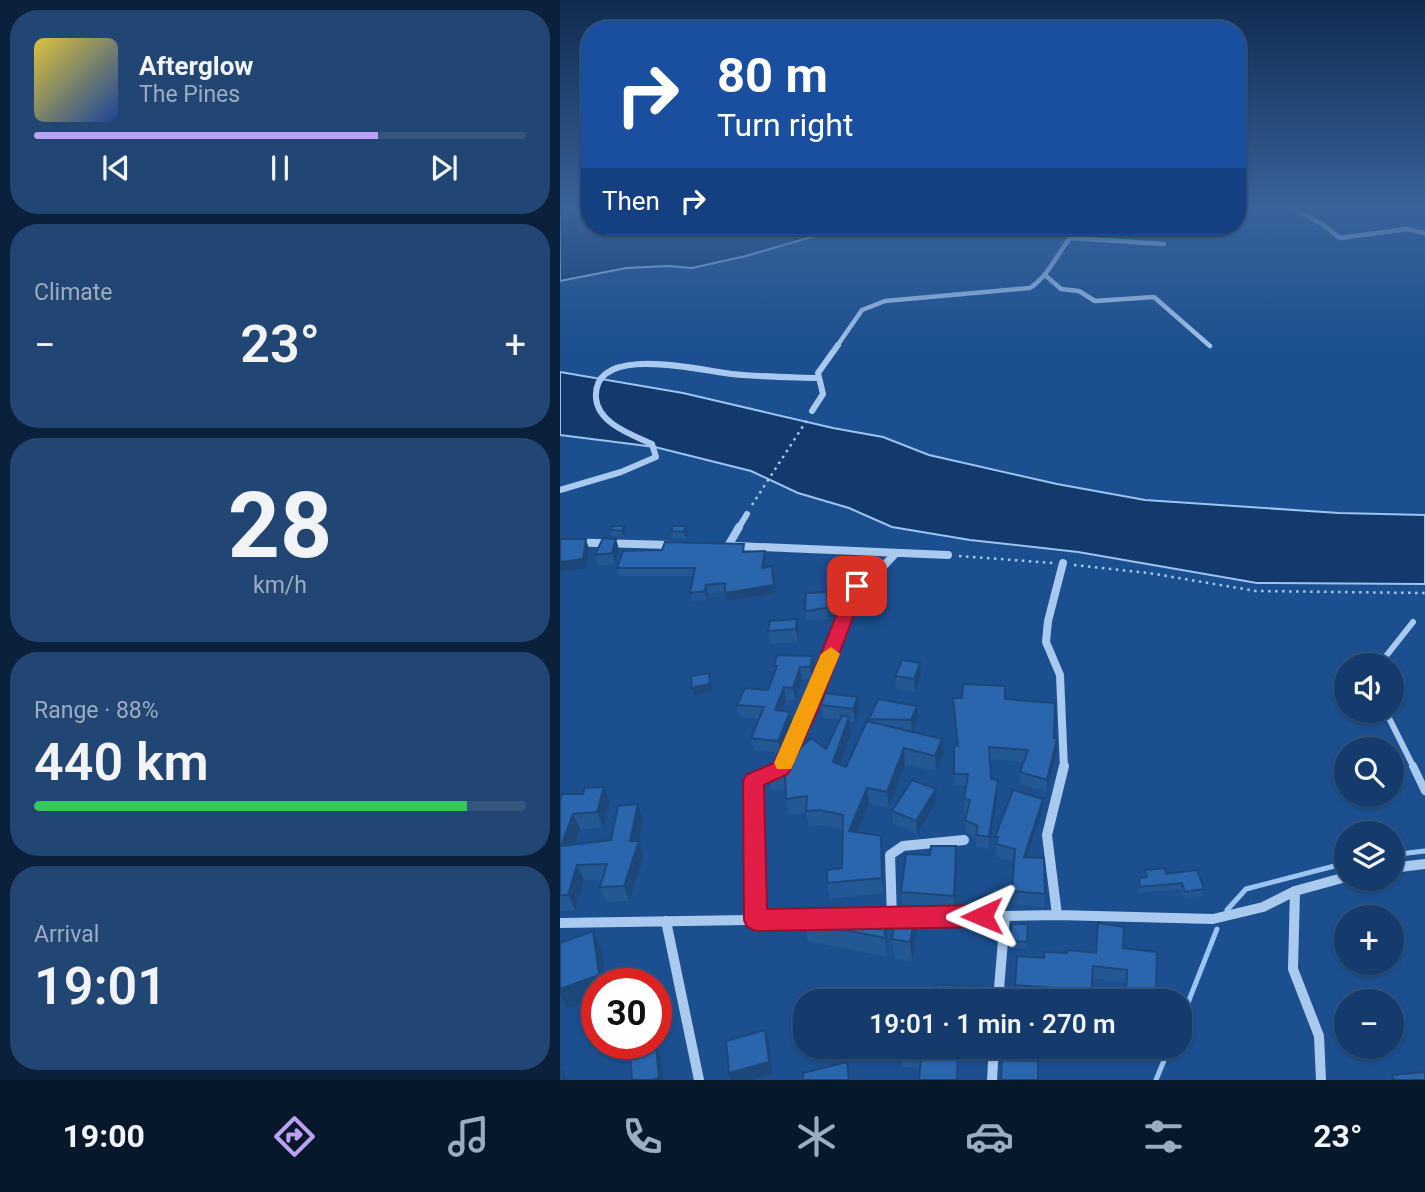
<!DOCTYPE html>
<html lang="en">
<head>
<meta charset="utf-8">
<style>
  body { margin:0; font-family:Roboto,sans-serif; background:#214673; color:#f1f3f6; height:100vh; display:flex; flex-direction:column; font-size:26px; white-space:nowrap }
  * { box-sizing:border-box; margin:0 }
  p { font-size:23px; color:#9dadc1 }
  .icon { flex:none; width:38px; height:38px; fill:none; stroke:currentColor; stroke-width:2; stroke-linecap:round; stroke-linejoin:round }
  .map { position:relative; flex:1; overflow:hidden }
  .details { display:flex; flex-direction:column; gap:10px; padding:10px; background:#0b203b; width:560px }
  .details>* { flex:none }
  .guide { position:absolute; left:21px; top:21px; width:665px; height:214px; border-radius:28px; box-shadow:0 2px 5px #0004,0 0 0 2px #33557e; background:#1a4fa0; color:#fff; overflow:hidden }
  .tools { position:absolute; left:774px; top:653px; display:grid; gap:14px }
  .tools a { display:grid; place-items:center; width:70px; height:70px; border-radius:50%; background:#143b6b; box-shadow:0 2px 5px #0004,0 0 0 2px #33557e; font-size:35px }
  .speed { position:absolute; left:21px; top:968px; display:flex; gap:14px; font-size:35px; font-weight:700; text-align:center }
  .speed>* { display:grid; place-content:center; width:91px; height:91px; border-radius:50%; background:#143b6b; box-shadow:0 2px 5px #0004,0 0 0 2px #33557e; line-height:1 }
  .speed .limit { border:10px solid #d22; background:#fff; color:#111 }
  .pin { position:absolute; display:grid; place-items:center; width:60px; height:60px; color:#fff; margin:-30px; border-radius:14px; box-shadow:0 4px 10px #0006 }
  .me { position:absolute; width:77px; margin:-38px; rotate:269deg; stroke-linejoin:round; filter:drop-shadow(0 0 5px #0008) }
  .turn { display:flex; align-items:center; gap:24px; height:147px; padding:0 21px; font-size:32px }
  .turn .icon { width:91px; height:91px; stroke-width:2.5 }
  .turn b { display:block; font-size:49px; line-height:60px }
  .then { display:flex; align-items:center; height:66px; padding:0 21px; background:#0003; gap:14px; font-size:26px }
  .big { font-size:52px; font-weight:600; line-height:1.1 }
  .details .card { flex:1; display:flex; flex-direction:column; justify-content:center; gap:10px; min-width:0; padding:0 24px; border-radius:28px; background:#214673 }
  .details .dial { align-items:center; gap:0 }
  .dial b { font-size:91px; line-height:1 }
  .song { display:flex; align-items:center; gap:21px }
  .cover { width:84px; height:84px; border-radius:10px; background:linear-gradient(135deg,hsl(50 70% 55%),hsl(220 70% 35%)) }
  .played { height:7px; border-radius:4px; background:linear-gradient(90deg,#bca0f2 70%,#33557e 70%) }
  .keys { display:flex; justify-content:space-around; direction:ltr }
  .heat { display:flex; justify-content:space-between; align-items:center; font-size:38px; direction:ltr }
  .charge { height:10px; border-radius:5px; background:linear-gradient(90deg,#34c759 88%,#33557e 0) }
  .trip { position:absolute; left:233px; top:989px; width:399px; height:70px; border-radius:28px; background:#143b6b; box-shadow:0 2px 5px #0004,0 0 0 2px #33557e; font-weight:600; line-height:70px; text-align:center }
  .menu { display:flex; height:112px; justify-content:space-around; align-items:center; background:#08182b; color:#9dadc1 }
  .menu .icon { width:49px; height:49px }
  .menu .on { color:#bca0f2 }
  .menu b { font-size:32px; color:#f1f3f6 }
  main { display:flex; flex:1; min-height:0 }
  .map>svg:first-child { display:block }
  .water { fill:#123a6d; stroke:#9cc4f0; stroke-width:2 }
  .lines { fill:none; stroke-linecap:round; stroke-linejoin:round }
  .stream { stroke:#9cc4f0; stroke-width:5 }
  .path { stroke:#a9c9ee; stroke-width:2.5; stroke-dasharray:2.5 4.5; stroke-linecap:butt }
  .lane-far1 { stroke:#a9c9ee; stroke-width:6 }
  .lane { stroke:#a9c9ee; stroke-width:8 }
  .street-far3 { stroke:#a9c9ee; stroke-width:4.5 }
  .street-far2 { stroke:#a9c9ee; stroke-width:6 }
  .street-far1 { stroke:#a9c9ee; stroke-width:8 }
  .street { stroke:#a9c9ee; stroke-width:10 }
  .wall { fill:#245895 }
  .shaded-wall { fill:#1d4779 }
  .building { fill:#2a66ad; stroke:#1d4779; stroke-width:2 }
  .route { fill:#e11d48; stroke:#92132f; stroke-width:2 }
  .slow { fill:#f59e0b }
</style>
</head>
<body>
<main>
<section class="details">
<div class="card">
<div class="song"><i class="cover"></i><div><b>Afterglow</b><p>The Pines</p></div></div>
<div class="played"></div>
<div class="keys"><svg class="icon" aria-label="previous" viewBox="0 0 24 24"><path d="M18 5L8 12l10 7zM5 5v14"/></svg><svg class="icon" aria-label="pause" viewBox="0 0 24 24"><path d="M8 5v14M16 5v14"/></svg><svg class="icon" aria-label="next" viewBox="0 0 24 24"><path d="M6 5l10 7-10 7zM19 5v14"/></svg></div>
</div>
<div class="card"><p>Climate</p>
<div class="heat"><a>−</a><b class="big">23°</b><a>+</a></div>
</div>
<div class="card dial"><b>28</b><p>km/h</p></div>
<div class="card"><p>Range · 88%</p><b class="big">440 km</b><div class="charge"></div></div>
<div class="card"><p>Arrival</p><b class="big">19:01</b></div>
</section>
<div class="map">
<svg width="865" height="1080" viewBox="0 0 865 1080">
  <rect width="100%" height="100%" fill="#1b4f8f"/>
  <path class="water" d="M0,206H30V226H289L186,256L132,268L108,266L66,268L0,281Z
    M0,372L123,393L273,428L323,437L369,455L497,484L585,500L779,513L865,515V584L697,583L518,552L410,540L332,527L289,508L238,493L191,471L95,447L0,435Z"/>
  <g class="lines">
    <path class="stream" d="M831,855L865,851
      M667,910L686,889L786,863
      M620,1023L657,929
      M596,1080L610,1046"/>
    <path class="path" d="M192,505L247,420
      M399,556L493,563
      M514,565L589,573L696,591L865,593"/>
    <path class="lane-far1" d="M819,665L853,622
      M825,710L854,768"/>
    <path class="lane" d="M853,766L865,791"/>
    <path class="street-far3" d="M728,206L762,224L780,238L847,229L865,233
      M510,238L604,244
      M485,275L501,289L519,291L535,301L594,297L650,346
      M277,346L302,310L325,301L470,288C494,272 500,243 522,226"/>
    <path class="street-far2" d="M252,411L263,394L258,373L278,345
      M0,490L61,472L96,457L92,444C73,435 38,424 36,398C32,342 142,371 172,374C201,377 229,377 258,378
      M178,529L187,514"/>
    <path class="street-far1" d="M0,542L111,545
      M168,546L179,527
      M176,546L388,555
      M503,563L488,621L486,642L500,675L504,768
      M226,758L248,712L297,586L320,570L334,555"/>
    <path class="street" d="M831,868L865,864
      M735,891L733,969L759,1036L761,1080
      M497,915L487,835L504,766
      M316,918L497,915L653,919L703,907L735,891L786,877
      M332,918L330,855L343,846L404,840
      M196,920L192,789L195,778L215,773
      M106,921L139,1080
      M0,923L251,919
      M438,1001L445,916
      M432,1080L434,1046"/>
  </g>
  <path class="wall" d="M52,526L66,533L64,537L52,536L50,530Z
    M111,531L128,532L126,538H113Z
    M56,539L59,550L55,564L38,566L35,555Z
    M102,550L186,552L205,551L206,559L205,567L216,593L167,601L165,592L148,594L147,600L132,601L130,593L133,576H59L57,568Z
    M268,602V619L247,621L245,611Z
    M237,619L239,632L238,642L211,644L208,631Z
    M253,656L255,668L252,679H242L235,700H226L222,711L230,712L233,724L221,753L194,750L191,738L199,719L180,717L177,705L208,690L215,672L214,666Z
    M360,663L361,676L355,692L336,689L335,676Z
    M393,698L445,699L494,738L497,739V751L487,792L460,784V772L464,762L430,759L431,779L438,792L429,849L416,847V837L406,832L405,820L407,812H404V799L406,786H395L394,745L397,746Z
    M261,705L299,710L295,722L290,721L291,733L280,765L286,767L310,721L309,719H358L353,732L383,755L376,771L345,764L329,808L309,803L297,832L321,836L323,851V893L270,899L267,883L282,868L283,830L263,825L249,826L246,812L229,815L226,799L225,790L211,791L208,775L218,765L235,753L266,749L280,720L263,718Z
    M44,787L50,802L43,828L20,829L14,844L51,840L83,820L79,842L84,856L69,901L47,902L40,887L42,880H24L15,910L0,911V800L23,794Z
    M376,789V802L357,834L333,824L332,811Z
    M483,799L482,812L468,857L485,894L484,907L452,904L454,862L436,857L435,837Z
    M396,846L395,908L342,904L341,892L370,855Z
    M585,870L606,874L644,889L642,896L624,898L621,889L579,893L578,885L579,878L584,877Z
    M324,907L326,926L327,957L248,941L244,922Z
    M357,908L358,927L352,962L334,958L332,939Z
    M452,924H468L467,949L450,948Z
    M563,948L596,999V1001H565V983L532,978L531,999L554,1001H505L455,998L457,956L484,958L507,953H535Z
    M341,1046H399L398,1080L360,1068L342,1067L341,1055Z"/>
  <path class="shaded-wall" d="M64,526L66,533L64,537L62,531Z
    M126,526L128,532L126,538L124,532Z
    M26,539L29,549L26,568L0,572V562Z
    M56,539L59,550L55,564L52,553Z
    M205,551L206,559L203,576L202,568Z
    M212,566L216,593L167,601L165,593Z
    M146,585L148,594L147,600L145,591Z
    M237,619L239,632L238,642L236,629Z
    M253,656L255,668L252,679L250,667Z
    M360,663L361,676L355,692L354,679Z
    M240,667L242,679L235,700L233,688Z
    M149,673L152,691L134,695L132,688Z
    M224,687L226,700L217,722L215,710Z
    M298,697L299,710L295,722L293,709Z
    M357,706L358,719L352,733L351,720Z
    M230,712L233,724L221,753L218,741Z
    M289,717L291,733L276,778L273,762Z
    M382,739L383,755L376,771L375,756Z
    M497,739V751L487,792V780Z
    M344,748L345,764L329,808L327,792Z
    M438,780V792L429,849V837Z
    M44,787L50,802L43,828L37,812Z
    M307,788L309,803L292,847L289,831Z
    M376,789V802L357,834L356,821Z
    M483,799L482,812L463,870L464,857Z
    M78,804L83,820L79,842L84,856L69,901L64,886L70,841Z
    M13,814L20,829L8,861L1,846Z
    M321,836L323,851V893L322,878Z
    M396,846L397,858L395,908L394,896Z
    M17,865L24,880L15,910L8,895Z
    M324,907L326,926L327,957L325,938Z
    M357,908L358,927L352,962L350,942Z
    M33,931L42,951L46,984H37V998L7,1009L0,995V989Z
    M205,1030L209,1042L212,1074L192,1080H171L169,1073Z
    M96,1046L101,1058L103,1080H92Z
    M2,1071L7,1080H3Z"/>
  <path class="building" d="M52,526H64L62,531L50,530Z
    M113,526H126L124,532L111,531Z
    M43,538L56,539L52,553L35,555Z
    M0,539H26L23,559L0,562Z
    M105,542L184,544L183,552L205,551L202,568L212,566L214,585L165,593V583L146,585L145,591L130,593L135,568H57L63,551L102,550Z
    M267,592V608L245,611L246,593Z
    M237,619L236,629L208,631L210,621Z
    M217,655L253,656L250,667H240L233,688L224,687L215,710L230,712L218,741L191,738L204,707L177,705L185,688L208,690L217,666H214Z
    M342,660L360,663L354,679L335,676Z
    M149,673L150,684L132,688L131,676Z
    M403,684L445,686V699L495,703L494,738L497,739L487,780L460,772L468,750L429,747L431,779L438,780L429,837L416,835L418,826L405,820L410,800L404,799L408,774H394V745L398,746L393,698H402Z
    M265,693L298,697L293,709L261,705Z
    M318,699L357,706L351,720L309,719Z
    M282,715L289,717L273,762L286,767L307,721L382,739L375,756L344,748L327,792L307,788L289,831L321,836L322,878L267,883V870L282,868L283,815L260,810L246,811L247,796L226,799L225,774L208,775L209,765H218L227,752L235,753L251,738L266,749Z
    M352,780L376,789L356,821L332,811Z
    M44,787L37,812L13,814L1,846L51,840L58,806L78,804L70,841H79L64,886L40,887L47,864L17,865L8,895H0V800L2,794H23L25,788Z
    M453,790L483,799L464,857L484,858L485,894L452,891L455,849L436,844L438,837H435Z
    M371,846H396L394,896L341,892L346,854L370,855Z
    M605,868L606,874L637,870L644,889L625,892L622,883L580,887L579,878L587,877L585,870Z
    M324,907L325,938L244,922L247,908Z
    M337,907L357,908L350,942L332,939Z
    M538,923L564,927L563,948L597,952L596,999L566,995L567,970L533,966L531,999L553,997L554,1001H519L518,990L455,985L457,956L484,958V952L507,953L508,950L536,953Z
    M452,924H468L467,942L450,941Z
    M33,931L39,975L0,989V943Z
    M376,985L418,986V1001H375Z
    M205,1030L209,1062L169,1073L166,1041Z
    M96,1046L99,1078L92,1080H72L70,1054Z
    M341,1046H398L397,1080H359L361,1056L341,1055Z
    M442,1060L478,1061V1080H441Z
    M287,1062L289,1080H243V1073Z
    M2,1071L3,1080H0V1072Z
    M865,1072V1080H834L832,1075Z"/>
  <linearGradient id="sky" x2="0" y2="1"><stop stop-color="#0f2b4f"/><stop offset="0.58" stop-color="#39639b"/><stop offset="1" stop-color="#39639b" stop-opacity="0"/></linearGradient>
  <rect width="865" height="357" fill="url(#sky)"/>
  <path class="route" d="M297,581L305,586L257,712L228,774L204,785L207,909L422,905L430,909L434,916L430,924L422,927L196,931L187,927L184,920L183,781L186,775L214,763L238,712L288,586Z"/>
  <path class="slow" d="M271,647L280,654L234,763L231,769H217L214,763L261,654Z"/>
</svg>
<div class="tools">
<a><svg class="icon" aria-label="sound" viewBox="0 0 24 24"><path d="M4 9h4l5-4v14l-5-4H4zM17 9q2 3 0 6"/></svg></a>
<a><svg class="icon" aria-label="search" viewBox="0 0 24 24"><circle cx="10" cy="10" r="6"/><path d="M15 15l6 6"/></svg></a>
<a><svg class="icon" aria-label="layers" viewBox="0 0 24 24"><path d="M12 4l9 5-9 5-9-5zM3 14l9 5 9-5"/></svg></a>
<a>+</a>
<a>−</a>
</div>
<div class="speed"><div class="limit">30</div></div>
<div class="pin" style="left:297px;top:586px;background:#d93025"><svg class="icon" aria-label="arrive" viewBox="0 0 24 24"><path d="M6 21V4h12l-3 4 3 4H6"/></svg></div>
<svg class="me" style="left:422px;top:916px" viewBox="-20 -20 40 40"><path d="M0-17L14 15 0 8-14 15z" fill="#e11d48" stroke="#fff" stroke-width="4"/></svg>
<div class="trip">19:01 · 1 min · 270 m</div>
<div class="guide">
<div class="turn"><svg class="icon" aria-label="right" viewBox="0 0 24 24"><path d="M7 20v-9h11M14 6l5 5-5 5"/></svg><div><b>80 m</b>Turn right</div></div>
<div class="then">Then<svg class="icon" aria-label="right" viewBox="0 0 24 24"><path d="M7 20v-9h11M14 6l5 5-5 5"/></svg></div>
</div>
</div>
</main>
<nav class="menu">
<b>19:00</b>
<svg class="icon on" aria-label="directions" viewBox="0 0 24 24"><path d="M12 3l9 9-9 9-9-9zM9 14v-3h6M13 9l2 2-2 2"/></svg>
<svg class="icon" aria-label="music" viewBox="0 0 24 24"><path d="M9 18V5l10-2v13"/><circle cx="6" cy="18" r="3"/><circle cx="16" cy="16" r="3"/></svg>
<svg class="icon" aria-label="phone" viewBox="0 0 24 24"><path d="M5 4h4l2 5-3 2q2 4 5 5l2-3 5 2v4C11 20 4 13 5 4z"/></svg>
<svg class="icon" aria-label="climate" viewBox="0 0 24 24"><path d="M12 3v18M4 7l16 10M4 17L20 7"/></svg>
<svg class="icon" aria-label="car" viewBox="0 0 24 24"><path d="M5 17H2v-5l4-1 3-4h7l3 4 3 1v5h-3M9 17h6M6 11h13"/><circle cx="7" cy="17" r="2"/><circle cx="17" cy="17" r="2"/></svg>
<svg class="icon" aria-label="filters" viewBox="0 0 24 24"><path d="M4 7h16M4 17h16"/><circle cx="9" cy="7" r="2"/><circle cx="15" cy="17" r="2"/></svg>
<b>23°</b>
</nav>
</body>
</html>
